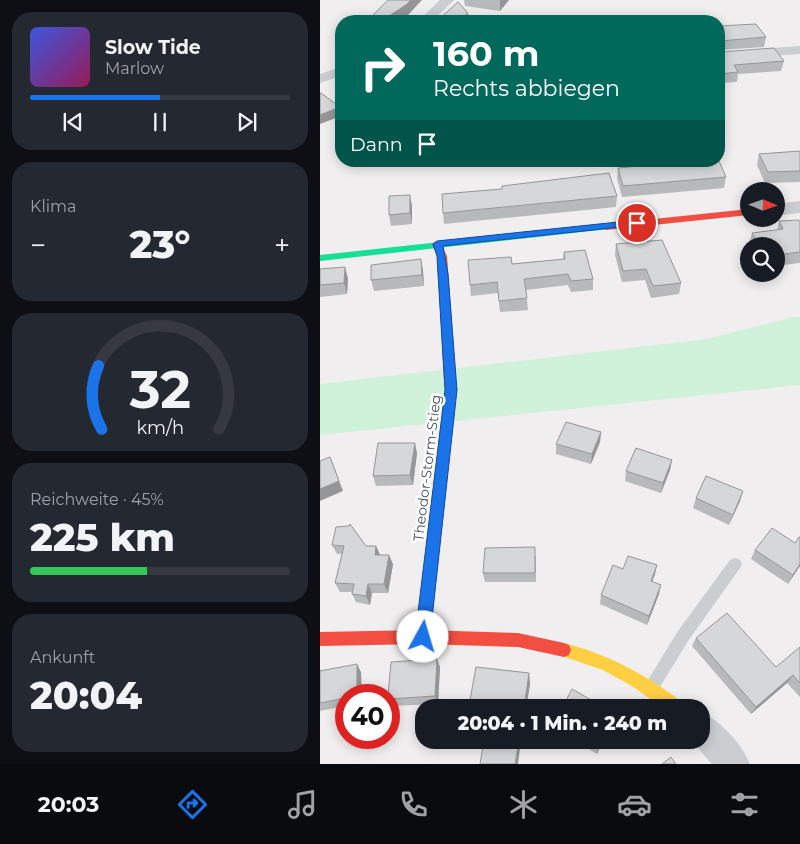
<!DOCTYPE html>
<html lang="de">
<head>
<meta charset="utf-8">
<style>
  body { margin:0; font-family:Montserrat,sans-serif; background:#242831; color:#f1f3f6; height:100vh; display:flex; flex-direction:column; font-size:19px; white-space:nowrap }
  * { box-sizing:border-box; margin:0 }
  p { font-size:16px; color:#9ea1a6 }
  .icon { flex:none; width:28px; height:28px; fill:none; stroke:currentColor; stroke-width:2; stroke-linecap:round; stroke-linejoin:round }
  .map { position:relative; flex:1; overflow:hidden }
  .drawer { display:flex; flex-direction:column; gap:12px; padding:12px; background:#0d0f14; width:320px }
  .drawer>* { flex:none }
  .top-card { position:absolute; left:15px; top:15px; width:390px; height:152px; border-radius:20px; box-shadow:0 2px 12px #0003; background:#00695c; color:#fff; overflow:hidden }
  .needle { width:32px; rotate:92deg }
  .tools { position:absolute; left:420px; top:182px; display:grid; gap:10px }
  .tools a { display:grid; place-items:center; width:45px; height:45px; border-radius:50%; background:#171b24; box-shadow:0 2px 12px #0003; font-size:25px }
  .speed { position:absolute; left:15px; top:684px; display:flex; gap:10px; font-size:25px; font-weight:700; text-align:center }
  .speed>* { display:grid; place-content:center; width:65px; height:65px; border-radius:50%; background:#171b24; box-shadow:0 2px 12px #0003; line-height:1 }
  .speed .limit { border:8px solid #d22; background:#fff; color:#111 }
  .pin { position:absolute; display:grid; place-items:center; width:42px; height:42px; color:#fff; margin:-21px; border:2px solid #fff; border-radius:50%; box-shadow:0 1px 5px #0007 }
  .me { position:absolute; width:55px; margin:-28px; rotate:6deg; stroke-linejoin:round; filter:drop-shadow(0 0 4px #0008) }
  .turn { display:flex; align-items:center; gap:18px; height:105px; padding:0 15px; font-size:22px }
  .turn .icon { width:65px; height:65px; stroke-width:2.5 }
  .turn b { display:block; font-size:35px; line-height:42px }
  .then { display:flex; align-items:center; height:48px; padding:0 15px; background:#0003; gap:10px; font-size:19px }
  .big { font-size:38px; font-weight:800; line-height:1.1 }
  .drawer .card { flex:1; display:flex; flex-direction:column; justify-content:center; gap:8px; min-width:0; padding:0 18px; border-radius:20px; background:#242831 }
  .drawer .dial { align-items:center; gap:0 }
  .dial svg { height:130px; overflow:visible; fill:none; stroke:#363941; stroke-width:7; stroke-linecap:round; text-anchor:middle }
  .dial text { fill:#f1f3f6; stroke:none }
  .song { display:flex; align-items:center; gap:15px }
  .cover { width:60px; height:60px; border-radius:8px; background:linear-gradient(135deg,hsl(230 70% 55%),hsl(330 70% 35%)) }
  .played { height:5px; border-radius:2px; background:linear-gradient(90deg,#1a73e8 50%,#363941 50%) }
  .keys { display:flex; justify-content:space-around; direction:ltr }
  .heat { display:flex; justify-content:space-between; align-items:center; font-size:28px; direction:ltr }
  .charge { height:8px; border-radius:4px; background:linear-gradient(90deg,#34c759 45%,#363941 0) }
  .trip { position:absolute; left:95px; top:699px; width:295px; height:50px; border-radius:20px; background:#171b24; box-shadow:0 2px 12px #0003; font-weight:800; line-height:50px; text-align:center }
  .tabs { display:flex; height:80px; justify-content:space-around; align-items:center; background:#090b0e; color:#9ea1a6 }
  .tabs .icon { width:35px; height:35px }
  .tabs .selected { color:#1a73e8 }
  .tabs b { font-size:22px; color:#f1f3f6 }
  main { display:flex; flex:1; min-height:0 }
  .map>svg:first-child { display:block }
  .green { fill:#d0f1da }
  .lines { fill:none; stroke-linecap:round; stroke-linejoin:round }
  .lane { fill:#caced0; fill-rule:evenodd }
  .street { fill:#caced0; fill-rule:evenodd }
  .fast { fill:#16e098; fill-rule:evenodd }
  .slow { fill:#ffcf43; fill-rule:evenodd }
  .jam { fill:#f24e42; fill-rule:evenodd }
  .wall { fill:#b8b9bb }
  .shaded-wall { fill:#969698 }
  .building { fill:#d6d7d9; stroke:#969698 }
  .route { fill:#1a73e8; stroke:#114b97 }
  .labels { text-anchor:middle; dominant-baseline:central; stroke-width:5; stroke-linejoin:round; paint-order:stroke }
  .street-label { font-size:14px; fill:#44535d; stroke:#fff }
</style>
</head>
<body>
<main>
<section class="drawer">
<div class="card">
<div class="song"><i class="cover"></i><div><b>Slow Tide</b><p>Marlow</p></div></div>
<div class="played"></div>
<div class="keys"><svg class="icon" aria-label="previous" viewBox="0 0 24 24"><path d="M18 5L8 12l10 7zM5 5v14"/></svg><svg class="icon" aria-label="pause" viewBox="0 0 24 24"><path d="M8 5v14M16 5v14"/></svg><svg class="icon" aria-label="next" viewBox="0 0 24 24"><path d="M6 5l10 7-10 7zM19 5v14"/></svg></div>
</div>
<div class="card"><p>Klima</p>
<div class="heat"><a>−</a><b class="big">23°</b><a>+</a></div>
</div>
<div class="card dial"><svg viewBox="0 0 100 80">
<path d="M14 69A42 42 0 1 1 86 69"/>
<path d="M14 69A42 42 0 0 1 12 30" stroke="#1a73e8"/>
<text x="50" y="56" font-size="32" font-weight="700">32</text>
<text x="50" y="72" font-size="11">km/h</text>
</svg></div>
<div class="card"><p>Reichweite · 45%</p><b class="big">225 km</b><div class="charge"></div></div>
<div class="card"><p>Ankunft</p><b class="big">20:04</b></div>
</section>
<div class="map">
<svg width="480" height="764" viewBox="0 0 480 764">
  <rect width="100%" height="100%" fill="#f0eeee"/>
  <path class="green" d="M473,317H480V385L0,435V384L387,339Z"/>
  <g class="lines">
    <path class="lane" d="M415,558L420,560L422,564L420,568L368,641L338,690L333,693L328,690L325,685L328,680L358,631L410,560Z"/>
    <path class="street" d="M120,0H134L112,21H98Z
      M480,46V54L399,60V52Z
      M21,67V76L0,83V74Z
      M480,201V213L456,216V204Z
      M381,712C401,721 422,744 430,764H392L371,740H381Z"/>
    <path class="fast" d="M286,224L291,227L289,229L0,261V255Z"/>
    <path class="slow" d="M130,375L134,376L137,390L110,637L108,642L103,644L98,642L96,637L125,390L124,379L126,376Z
      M244,643C280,652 313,668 344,689C351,694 360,699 364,708H343L312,686L283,670L239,655L237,650L239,645Z"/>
    <path class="jam" d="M429,209V215L286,230L281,227L286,224Z
      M117,241L120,242L127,256L136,379L134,382H126L124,379L117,256L112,244Z
      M103,630L198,633L244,643L249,645L251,650L249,655L244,657L198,647L103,644L0,646V632Z"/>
  </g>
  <path class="wall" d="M144,0H189L180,11L145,6Z
    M399,26L446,37L444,47L400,50L399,52L464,61L461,71L418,74L417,82L399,83Z
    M480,151V182L445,183L437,165L439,154Z
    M298,168L406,177L404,188L302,197L297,179Z
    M297,196L296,207L124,224L123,213Z
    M92,206V224L71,226L69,215Z
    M459,221L480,222V263L456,266V246H430L429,244L432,233L457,230Z
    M296,244L361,283L359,294L331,298L325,280L302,282L295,255Z
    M244,252L273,279V290L251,292L248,285L206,290L208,310L180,312L178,293L151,296L150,285L192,264L243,259Z
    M101,259L103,271L104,286L54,291L51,280Z
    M0,269L28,278L27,294L0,297Z
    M281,432L280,442L271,464L236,454V444Z
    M97,453L93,485L56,486L53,476Z
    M352,460L350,470L341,493L305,481L306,471Z
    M376,498L420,501L409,525L373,508Z
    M475,543L480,566L468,584L431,559L435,550Z
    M12,545L56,546L60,555L73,564L68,593H52L50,605L36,602L32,594V592H20L15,583L22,554H17Z
    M216,556V582H165L163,573Z
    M303,569L335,574L332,581L339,594L327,625L280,604L281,595Z
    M376,638L456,667L480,647V697L467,683L431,714L372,646Z
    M117,659L120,667L118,704L72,706L69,701V695Z
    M0,669L1,671L41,672L26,695V706L0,711Z
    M209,673L210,684L206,708H152L150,700Z
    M253,740H283L277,754Z"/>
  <path class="shaded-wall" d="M91,0H102L88,15L79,21H61Z
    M180,0H189L180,11Z
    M148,13L149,21H138Z
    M20,107L21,116L0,124V115Z
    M90,195L92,206V224L90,213Z
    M101,259L103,271L104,286L102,275Z
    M25,267L28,278L27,294L24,283Z
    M281,432L280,442L271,464L272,454Z
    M95,443L97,453L93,485L90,475Z
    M10,457L23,491L0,501V489Z
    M352,460L350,470L341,493L343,483Z
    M423,491L420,501L409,525L413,515Z
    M56,546L60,555H55Z
    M69,555L73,564L68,593L64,584Z
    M480,564V566L468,584L473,575Z
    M337,565L335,574L329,590L331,581Z
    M48,584L52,593L50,605L46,596Z
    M341,585L339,594L327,625L329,616Z
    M117,659L120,667L118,704L115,696Z
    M37,664L41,672L42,695H37Z
    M209,673L210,684L206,708H204Z
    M473,675L467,683L431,714L436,707Z
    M199,740H201L198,764H195Z
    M281,740H283L277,754L278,748Z"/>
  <path class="building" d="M68,0H91L86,5L61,21H47Z
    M138,2L148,13L138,21H117Z
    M436,24L446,37L400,41L399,52L454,48L464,61L414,65L418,72L399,74V26Z
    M0,93H1L20,107L0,115Z
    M480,151V171L448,172L439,154Z
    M373,161H399L406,177L303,186L298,168Z
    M289,173L297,196L123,213L122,194L182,189V186Z
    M90,195V213L69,215V196Z
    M479,220L480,222V252L456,255V246H440L432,233L463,229L459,221Z
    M342,240L361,283L333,286L326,269L303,271L296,244Z
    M265,250L273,279L251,281L248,274L204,279L207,298L179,301L177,282L150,285L148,260L191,257L192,264L245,259L244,252Z
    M101,259L102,275L51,280V265Z
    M25,267L24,283L0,285V269Z
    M246,422L281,432L272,454L236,444Z
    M58,443H95L90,475L53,476Z
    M316,448L352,460L343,483L306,471Z
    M10,457L19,481L0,489V461Z
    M386,476L423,491L413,515L376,498Z
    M30,524L46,546H56L55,555H69L64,584H48L46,596L32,594L34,584L15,583L24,546L12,545L16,527L29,526Z
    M452,528L475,543L479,537H480V564L473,575L435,550Z
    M215,547V573H163L165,548Z
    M308,556L337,565L331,581L341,585L329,616L281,595L293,565L303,569Z
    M407,613L456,667L480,647V683L473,675L436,707L376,638Z
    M117,659L115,696L69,699V695H68L71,662Z
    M37,664V695H26V698L0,703V671Z
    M156,667L209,673L204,708H158L160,701L150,700Z
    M252,689L285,708H242Z
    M164,740H199L195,764H160Z
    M264,740H281L278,748Z
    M351,757L356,764H342Z"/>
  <path class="route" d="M317,220L320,221V225L123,246L128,274L137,390L110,637L108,642L103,644L98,642L95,637L125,390L118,274L117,256L113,244L117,241Z"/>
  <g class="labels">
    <g class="street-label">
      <text transform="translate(107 468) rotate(-83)">Theodor-Storm-Stieg</text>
    </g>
  </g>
</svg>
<div class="tools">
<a><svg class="needle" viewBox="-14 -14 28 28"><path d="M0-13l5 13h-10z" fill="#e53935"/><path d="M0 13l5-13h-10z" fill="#9ea1a6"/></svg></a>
<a><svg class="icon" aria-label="search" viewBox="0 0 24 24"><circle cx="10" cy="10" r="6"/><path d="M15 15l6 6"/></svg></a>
</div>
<div class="speed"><div class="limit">40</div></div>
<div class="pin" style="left:317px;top:223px;background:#d93025"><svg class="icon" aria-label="arrive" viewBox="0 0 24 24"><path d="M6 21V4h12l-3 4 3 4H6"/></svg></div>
<svg class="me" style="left:103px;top:637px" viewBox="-20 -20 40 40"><circle r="19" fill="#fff"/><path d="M0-13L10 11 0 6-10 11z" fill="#1a73e8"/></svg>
<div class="trip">20:04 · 1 Min. · 240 m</div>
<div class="top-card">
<div class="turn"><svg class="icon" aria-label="right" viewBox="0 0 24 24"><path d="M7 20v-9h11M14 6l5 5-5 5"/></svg><div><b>160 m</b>Rechts abbiegen</div></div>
<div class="then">Dann<svg class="icon" aria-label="arrive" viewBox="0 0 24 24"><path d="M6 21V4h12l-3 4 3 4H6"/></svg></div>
</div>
</div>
</main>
<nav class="tabs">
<b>20:03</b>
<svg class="icon selected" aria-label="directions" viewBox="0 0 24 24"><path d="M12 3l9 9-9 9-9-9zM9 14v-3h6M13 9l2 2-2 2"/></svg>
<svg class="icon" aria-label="music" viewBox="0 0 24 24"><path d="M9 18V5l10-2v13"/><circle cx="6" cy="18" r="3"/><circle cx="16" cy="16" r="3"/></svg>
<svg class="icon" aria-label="phone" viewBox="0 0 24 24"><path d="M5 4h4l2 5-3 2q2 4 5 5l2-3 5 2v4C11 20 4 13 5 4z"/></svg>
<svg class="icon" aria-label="climate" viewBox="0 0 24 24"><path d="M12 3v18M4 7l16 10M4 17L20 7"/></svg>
<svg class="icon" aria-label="car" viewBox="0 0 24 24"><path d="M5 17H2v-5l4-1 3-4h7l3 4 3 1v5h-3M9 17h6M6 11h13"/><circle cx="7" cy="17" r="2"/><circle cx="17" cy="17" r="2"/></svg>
<svg class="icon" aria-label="filters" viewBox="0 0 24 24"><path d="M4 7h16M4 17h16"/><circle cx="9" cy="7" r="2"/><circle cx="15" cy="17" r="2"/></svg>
</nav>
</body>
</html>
